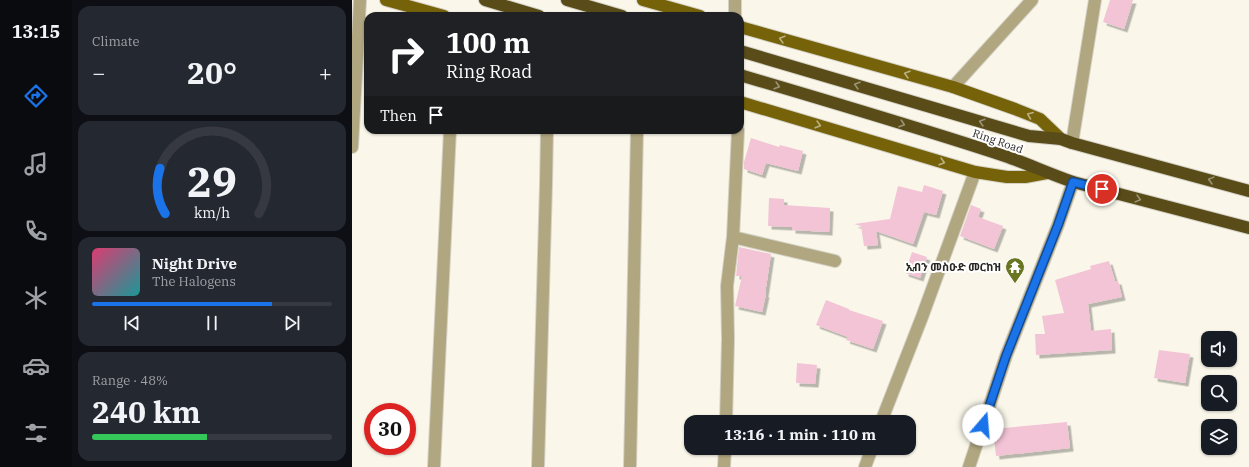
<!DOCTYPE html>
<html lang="en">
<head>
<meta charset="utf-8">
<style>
  body { margin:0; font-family:"IBM Plex Serif","Noto Sans Ethiopic",serif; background:#242831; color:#f1f3f6; height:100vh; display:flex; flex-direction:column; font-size:15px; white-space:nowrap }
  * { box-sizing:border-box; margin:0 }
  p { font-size:13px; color:#9ea1a6 }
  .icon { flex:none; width:22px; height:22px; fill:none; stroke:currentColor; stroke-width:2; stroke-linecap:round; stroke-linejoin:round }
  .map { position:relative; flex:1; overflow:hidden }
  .details { display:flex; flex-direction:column; gap:6px; padding:6px; background:#0d0f14; width:280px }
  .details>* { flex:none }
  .guide { position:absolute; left:12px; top:12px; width:380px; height:122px; border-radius:12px; box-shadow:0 1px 3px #0004; background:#202124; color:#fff; overflow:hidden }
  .tools { position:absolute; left:849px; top:331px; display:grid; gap:8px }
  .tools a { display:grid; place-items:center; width:36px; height:36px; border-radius:8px; background:#171b24; box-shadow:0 1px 3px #0004; font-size:20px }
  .speed { position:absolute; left:12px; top:403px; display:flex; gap:8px; font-size:20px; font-weight:700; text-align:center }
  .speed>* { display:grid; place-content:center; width:52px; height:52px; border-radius:50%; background:#171b24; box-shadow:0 1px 3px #0004; line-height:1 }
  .speed .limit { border:6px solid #d22; background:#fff; color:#111 }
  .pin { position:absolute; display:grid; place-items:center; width:34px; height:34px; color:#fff; margin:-17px; border:2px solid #fff; border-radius:50%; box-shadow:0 1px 4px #0007 }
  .me { position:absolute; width:44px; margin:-22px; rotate:18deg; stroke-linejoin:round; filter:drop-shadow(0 0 3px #0008) }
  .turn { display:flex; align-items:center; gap:14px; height:84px; padding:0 16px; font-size:18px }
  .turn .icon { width:52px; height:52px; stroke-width:2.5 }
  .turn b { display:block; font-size:28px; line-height:34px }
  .then { display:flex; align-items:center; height:38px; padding:0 16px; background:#0003; gap:8px; font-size:15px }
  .big { font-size:30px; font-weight:700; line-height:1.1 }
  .details .card { flex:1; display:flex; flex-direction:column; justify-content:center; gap:6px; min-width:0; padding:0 14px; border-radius:12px; background:#242831 }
  .details .dial { align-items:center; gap:0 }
  .dial svg { height:104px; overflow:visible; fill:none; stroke:#363941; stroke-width:7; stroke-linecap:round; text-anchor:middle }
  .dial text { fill:#f1f3f6; stroke:none }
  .song { display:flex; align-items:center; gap:12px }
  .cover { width:48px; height:48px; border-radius:6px; background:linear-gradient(135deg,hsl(340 70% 55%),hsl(180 70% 35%)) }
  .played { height:4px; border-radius:2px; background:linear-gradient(90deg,#1a73e8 75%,#363941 75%) }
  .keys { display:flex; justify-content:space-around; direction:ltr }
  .heat { display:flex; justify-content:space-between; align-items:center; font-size:22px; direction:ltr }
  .charge { height:6px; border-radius:3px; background:linear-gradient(90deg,#34c759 48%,#363941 0) }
  .trip { position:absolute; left:332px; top:415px; width:232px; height:40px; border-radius:12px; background:#171b24; box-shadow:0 1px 3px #0004; font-weight:700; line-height:40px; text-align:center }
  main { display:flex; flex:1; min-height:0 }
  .menu { display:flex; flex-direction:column; width:72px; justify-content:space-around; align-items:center; background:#090b0e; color:#9ea1a6 }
  .menu .icon { width:28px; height:28px }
  .menu .current { color:#1a73e8 }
  .menu b { font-size:18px; color:#f1f3f6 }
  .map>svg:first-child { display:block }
  .building { fill:#f2c4d5; filter:url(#shadow) }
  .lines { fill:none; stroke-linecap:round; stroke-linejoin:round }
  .minor-casing { stroke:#d4d1c6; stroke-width:14 }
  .major-casing { stroke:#d4d1c6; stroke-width:14 }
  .highway-casing { stroke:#d4d1c6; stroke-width:14 }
  .minor { stroke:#b0a680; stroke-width:12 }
  .major { stroke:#766209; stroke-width:12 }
  .highway { stroke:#594c19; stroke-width:12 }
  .oneway { stroke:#bab084 }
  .oneway2 { stroke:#9b9475 }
  .route-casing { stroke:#114b97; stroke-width:10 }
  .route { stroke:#1a73e8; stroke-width:7 }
  .labels { text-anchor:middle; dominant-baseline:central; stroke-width:4; stroke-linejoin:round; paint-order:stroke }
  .street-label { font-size:11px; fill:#272621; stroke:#fff }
  .poi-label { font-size:11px; font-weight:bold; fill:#272621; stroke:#fff; text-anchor:end }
</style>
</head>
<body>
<main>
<nav class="menu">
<b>13:15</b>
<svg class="icon current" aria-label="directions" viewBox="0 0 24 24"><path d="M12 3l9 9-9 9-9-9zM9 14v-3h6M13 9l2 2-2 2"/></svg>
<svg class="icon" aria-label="music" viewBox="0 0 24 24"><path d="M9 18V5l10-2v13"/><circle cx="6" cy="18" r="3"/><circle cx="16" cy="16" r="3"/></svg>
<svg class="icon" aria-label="phone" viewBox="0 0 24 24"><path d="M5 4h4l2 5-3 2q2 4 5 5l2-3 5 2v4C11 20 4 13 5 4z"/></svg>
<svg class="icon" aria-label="climate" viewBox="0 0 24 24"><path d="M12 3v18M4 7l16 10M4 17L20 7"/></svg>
<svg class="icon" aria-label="car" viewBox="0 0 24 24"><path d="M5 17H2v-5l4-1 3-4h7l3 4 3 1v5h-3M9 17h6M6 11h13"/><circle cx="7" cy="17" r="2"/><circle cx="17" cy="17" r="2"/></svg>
<svg class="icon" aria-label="filters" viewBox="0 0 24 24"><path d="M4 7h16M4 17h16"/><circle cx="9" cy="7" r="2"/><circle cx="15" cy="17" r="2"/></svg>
</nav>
<section class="details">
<div class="card"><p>Climate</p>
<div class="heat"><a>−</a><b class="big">20°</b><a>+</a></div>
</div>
<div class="card dial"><svg viewBox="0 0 100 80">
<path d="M14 69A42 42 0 1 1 86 69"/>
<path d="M14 69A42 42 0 0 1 10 34" stroke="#1a73e8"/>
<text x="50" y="56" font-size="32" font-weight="700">29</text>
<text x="50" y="72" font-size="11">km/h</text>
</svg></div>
<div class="card">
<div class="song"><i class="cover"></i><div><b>Night Drive</b><p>The Halogens</p></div></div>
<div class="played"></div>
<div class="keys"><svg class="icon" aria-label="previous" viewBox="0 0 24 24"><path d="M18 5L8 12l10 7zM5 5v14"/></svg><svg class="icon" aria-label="pause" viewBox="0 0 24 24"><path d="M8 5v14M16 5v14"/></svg><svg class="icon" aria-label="next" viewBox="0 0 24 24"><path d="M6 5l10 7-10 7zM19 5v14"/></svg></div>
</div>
<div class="card"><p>Range · 48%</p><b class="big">240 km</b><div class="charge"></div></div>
</section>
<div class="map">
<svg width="897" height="467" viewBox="0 0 897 467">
  <defs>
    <filter id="shadow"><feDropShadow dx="3.5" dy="3.5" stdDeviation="0" flood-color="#0004"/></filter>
  </defs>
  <rect width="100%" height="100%" fill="#faf7ea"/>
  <path class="building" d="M758,0H781L772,29L751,22Z
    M399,138L427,147L428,145L451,151L446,171L414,163L410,175L392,169V162Z
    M572,185L591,191L584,215L572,212L561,244L524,231L526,245L512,246L509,226L502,224L538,219L546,186L570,192Z
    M417,198L432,199V205L478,208L477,232L440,230V227L416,226Z
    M619,205L629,209L626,217L651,226L642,249L608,236Z
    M387,247L419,254L413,294H414L410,312L383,306L390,276H384Z
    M560,252L575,257L568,278L553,273Z
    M757,261L763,281H766L770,297L736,304L739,331L759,329L760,350L684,355L683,334H693L690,316L712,313L703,280L739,269L738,266Z
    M474,300L497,309V310L531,321L521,349L494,340L496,337L464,325Z
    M807,350L838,354L833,383L802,378Z
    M445,363L465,365L463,384L444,383Z
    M715,422L718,448L644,456L641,429Z"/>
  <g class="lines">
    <g class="minor-casing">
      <path id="minor" d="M383,0V16
        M601,87L680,0
        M720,143L743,0
        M0,147L8,0
        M381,237L483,261
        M374,422L376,339L375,286L381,237L386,130
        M529,422L570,317L623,172
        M82,467L98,130
        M186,467L194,184L195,130
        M278,467L285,130
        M372,467L373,448
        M513,467L520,448
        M617,467L654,356L706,225L721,182"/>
    </g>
    <g class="major-casing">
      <path id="major" d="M34,0L92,16
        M291,0L348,16
        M388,27L601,87L663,109L688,119L709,139
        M388,102L623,172L655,177H673L695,173"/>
    </g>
    <g class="highway-casing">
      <path id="highway" d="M133,0L187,16
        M215,0L270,16
        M388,51L677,136L709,139L720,143L897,191
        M388,75C476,101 565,127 653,156C676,164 698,174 721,182L897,228"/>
    </g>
    <use href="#minor" class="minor"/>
    <use href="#major" class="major"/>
    <use href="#highway" class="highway"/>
  </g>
  <defs><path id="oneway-chevron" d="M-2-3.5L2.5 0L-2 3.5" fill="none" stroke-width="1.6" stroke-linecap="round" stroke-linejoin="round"/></defs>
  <g class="oneway">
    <use href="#oneway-chevron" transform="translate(430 39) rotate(-164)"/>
    <use href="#oneway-chevron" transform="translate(555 74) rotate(-164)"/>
    <use href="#oneway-chevron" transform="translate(678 115) rotate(-158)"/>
    <use href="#oneway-chevron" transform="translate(466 125) rotate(16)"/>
    <use href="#oneway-chevron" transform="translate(590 162) rotate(16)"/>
  </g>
  <g class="oneway2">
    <use href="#oneway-chevron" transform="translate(505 85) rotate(-164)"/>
    <use href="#oneway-chevron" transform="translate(425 86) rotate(16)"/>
    <use href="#oneway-chevron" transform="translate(630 122) rotate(-164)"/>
    <use href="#oneway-chevron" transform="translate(550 124) rotate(18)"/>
    <use href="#oneway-chevron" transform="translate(859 180) rotate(-165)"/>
    <use href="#oneway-chevron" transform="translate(786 199) rotate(15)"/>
  </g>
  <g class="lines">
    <g class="route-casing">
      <path id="route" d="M631,425L654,356L706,225L721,182L750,189"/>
    </g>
    <use href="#route" class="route"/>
  </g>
  <defs>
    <g id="temple-pin" transform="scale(1)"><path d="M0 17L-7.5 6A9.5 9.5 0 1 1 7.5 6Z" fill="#697521" stroke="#fff"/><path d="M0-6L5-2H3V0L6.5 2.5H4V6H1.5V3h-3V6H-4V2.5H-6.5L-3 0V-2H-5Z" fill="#fff"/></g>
  </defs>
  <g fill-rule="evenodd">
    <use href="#temple-pin" x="663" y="267"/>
  </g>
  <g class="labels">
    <g class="street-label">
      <text transform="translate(646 141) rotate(19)">Ring Road</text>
    </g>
    <g class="poi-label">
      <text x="649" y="267">ኢብን መስዑድ መርከዝ</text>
    </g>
  </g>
</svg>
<div class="tools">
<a><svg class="icon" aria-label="sound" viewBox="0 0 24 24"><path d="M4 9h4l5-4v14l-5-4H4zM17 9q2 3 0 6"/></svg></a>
<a><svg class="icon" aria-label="search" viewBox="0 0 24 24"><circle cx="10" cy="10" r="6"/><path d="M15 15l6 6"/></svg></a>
<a><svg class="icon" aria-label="layers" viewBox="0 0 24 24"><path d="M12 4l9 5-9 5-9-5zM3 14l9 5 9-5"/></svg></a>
</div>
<div class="speed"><div class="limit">30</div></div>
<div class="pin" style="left:750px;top:189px;background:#d93025"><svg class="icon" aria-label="arrive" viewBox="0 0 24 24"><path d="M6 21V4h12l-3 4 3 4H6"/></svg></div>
<svg class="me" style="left:631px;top:425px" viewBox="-20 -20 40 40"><circle r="19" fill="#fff"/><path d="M0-13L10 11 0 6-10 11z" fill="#1a73e8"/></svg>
<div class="trip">13:16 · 1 min · 110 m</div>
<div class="guide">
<div class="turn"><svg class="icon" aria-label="right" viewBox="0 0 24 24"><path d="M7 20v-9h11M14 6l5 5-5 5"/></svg><div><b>100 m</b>Ring Road</div></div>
<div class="then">Then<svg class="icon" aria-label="arrive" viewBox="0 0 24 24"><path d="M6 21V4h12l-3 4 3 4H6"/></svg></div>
</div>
</div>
</main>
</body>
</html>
